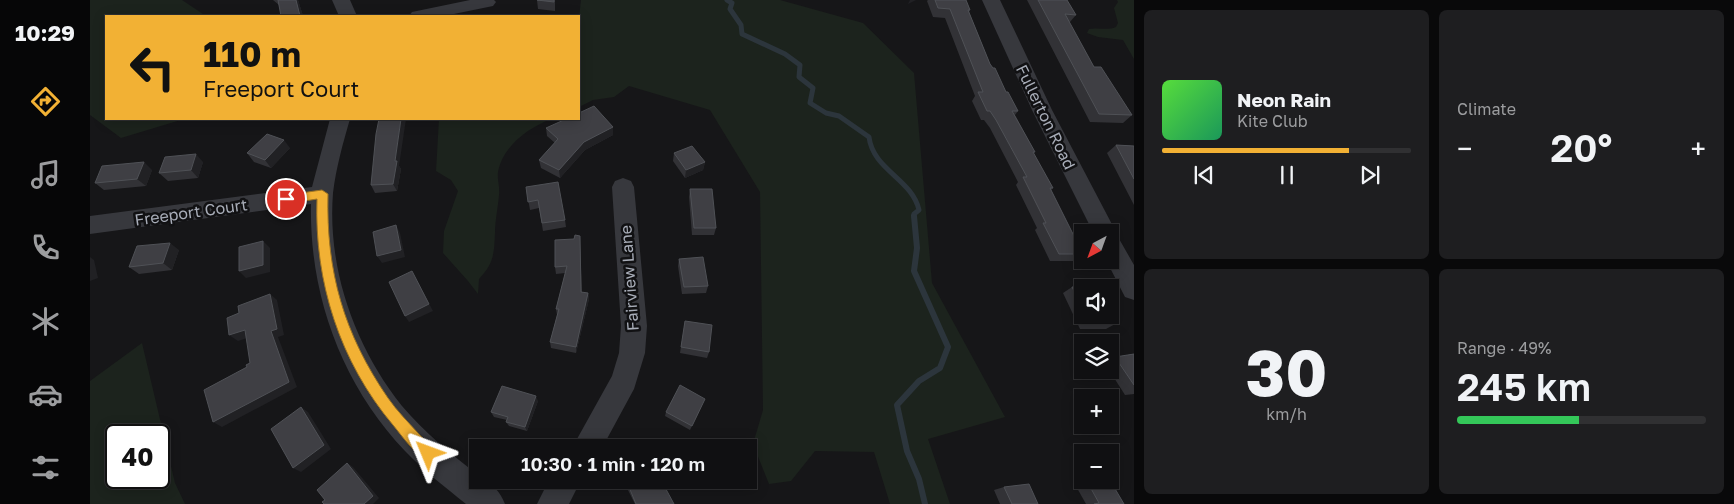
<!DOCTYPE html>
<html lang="en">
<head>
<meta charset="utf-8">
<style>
  body { margin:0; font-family:"Golos Text",sans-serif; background:#1e1e20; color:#f1f3f6; height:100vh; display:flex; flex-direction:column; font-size:19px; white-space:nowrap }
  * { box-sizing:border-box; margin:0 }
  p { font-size:16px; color:#9c9d9f }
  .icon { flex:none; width:28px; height:28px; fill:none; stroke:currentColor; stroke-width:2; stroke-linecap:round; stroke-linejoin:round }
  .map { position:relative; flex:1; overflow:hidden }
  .sheet { display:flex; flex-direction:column; gap:10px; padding:10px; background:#09090a; width:600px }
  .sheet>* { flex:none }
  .guide { position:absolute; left:15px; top:15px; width:475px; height:105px; border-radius:0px; box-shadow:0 2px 12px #0003,0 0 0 1px #303032; background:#f2b134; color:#111; overflow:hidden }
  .needle { width:32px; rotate:221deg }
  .buttons { position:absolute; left:984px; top:224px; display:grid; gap:10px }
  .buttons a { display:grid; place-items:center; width:45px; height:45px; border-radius:0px; background:#101012; box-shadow:0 2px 12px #0003,0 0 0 1px #303032; font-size:25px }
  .speed { position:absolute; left:15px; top:424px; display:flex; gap:10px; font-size:25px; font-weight:700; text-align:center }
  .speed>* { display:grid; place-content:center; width:65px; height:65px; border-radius:50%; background:#101012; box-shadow:0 2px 12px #0003,0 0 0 1px #303032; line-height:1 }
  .speed .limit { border:2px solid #111; border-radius:8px; background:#fff; color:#111 }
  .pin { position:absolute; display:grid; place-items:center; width:42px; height:42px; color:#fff; margin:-21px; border:2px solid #fff; border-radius:50%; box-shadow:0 1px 5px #0007 }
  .me { position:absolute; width:55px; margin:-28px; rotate:314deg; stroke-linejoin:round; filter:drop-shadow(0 0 4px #0008) }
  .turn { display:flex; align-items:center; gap:18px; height:105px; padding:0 15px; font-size:22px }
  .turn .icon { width:65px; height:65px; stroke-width:2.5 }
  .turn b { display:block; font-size:35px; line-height:42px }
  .big { font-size:38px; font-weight:600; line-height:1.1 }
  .sheet .card { flex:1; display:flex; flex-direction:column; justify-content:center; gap:8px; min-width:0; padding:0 18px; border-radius:8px; background:#1e1e20 }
  .sheet .dial { align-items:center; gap:0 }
  .dial b { font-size:65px; line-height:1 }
  .song { display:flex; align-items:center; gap:15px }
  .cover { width:60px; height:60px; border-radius:8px; background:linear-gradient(135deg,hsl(110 70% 55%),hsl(150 70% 35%)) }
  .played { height:5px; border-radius:2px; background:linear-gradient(90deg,#f2b134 75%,#303032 75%) }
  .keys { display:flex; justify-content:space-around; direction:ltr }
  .heat { display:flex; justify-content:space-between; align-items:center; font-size:28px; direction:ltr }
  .charge { height:8px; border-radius:4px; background:linear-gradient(90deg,#34c759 49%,#303032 0) }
  .sheet .tiles { flex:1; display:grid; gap:10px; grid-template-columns:repeat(2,1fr) }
  .trip { position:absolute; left:379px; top:439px; width:288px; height:50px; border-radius:0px; background:#101012; box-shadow:0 2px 12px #0003,0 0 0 1px #303032; font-weight:600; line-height:50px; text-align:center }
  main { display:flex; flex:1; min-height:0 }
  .tabs { display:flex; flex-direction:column; width:90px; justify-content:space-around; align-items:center; background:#060607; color:#9c9d9f }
  .tabs .icon { width:35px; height:35px }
  .tabs .current { color:#f2b134 }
  .tabs b { font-size:22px; color:#f1f3f6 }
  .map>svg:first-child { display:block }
  .green { fill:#1c231d; fill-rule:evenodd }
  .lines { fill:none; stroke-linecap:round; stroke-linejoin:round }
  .stream-far1 { stroke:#2c353c; stroke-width:5 }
  .stream { stroke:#2c353c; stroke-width:6 }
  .minor { fill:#37383d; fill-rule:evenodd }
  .wall { fill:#323236 }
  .shaded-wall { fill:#212124 }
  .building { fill:#3f3f44; stroke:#4f5156 }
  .route { fill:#f2b134; stroke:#9d7322 }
  .labels { text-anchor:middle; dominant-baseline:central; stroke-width:5; stroke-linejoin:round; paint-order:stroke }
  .street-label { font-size:16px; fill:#a8adb8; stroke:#111113 }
</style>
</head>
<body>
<main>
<nav class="tabs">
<b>10:29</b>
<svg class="icon current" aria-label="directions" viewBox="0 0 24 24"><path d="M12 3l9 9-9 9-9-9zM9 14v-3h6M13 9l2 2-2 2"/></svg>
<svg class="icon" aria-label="music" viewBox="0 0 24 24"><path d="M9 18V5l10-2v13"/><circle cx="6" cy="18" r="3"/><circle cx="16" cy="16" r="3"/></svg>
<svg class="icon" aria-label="phone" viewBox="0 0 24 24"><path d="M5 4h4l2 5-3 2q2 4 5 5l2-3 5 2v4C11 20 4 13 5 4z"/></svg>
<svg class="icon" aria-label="climate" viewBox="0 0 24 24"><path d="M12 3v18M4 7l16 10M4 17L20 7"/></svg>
<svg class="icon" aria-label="car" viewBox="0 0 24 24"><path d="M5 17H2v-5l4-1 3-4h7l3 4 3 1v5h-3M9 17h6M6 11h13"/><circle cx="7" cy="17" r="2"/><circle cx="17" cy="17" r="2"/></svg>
<svg class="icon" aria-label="filters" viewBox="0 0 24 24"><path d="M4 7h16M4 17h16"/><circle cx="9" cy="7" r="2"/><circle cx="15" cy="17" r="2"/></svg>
</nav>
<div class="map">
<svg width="1044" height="504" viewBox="0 0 1044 504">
  <rect width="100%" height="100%" fill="#161618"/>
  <path class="green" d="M0,0H92L116,16H16V119H94L31,138L0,115Z
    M491,0H690L773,23L824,73L842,283L915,417L838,439L860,504H800L784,452L725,451L701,481L679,484L663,444L673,410L670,192L620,110L539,86L524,97L503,100L489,107V18Z
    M1027,0H1044V59L1033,40L1008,37L997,33L999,29C1008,27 1017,31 1026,27L1028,23L1024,8L1028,2Z
    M349,119H461C438,128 413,146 408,172C407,179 410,187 409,195C408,208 405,220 405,233C404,254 404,263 389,279L388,294L378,281L353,253L354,231L368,191L361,180L346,171Z
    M52,343L85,483L95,504H0V381ZM26,435H69V478H26Z"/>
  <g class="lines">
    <path class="stream-far1" d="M637,0L642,3L640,9L651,25L652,34L695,54L710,65L709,77L723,88L720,103L736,113L749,116L779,137C783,170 822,179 829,210L824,214V217"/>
    <path class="stream" d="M824,216L827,248L824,271L858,347L850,368L829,381L807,405L817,451L829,479L835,504"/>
    <path class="minor" d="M242,0H260L267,16H249Z
      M380,0H404L406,2L403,6L354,16H319L322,12Z
      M892,0H910L962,110L1026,232L1024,235L1028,237L1044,265V300L1035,297L1016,260H1020V232H1003L942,110Z
      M240,119H260C253,143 246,168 243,193C237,269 265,347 312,406C334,432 361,454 388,475V480C401,480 411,493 415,504H376C355,487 334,471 315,451C252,385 219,295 221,204L0,234V216L222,187Z
      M533,178L541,181L544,187L557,326L555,353L544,389L512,448H482L522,376L529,353L531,326L522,187L525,181Z
      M459,480H491L479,504H447Z"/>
  </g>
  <path class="wall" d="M183,0H208L213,16H191L189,5Z
    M447,0H465V11L448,9Z
    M838,0H876L880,10L879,12L900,64L916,92L928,111L925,115L945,152L943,153L963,188L961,190L992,254L984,261H960L945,230L947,228L926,185L928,182L900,128L894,120H891L882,101L885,96L855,18L843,17L837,1Z
    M937,0H977L986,15L979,23L1004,67L1042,115L1033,123L1000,122Z
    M523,127V135L495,150L470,178L451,168L449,160L465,143L457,136L456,128Z
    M1026,145L1044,146V205L1017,153Z
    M200,148L181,168L164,162L157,153Z
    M584,153L615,162L613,170L595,178L583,161Z
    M113,162L108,178L78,181L69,173Z
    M309,166L311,169L307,191L285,193L281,185Z
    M62,170L56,186L14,190L5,183Z
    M436,187L475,220L476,227L453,231L449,208L440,210Z
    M600,189L626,228L624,235H602L599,197Z
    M490,243L492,292L498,293L499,299L486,353L461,348L460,342L467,315L466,309L475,273L466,274L465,267Z
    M89,250L82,270L49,274L39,267Z
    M589,259L618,286L616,293L592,294L588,266Z
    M982,287L992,288V315H1020L1027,323L1016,329H990L973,293Z
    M595,321L619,352L617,358L590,353Z
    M1044,354V394L1035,395L1019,370H1020V360L1025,357Z
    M615,399L600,430L575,416L576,412Z
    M448,401L437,431L419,426L416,422L417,420L404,417L401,412Z
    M999,485L1034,504H996L987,488Z
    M539,487L584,504H545L538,490Z
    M914,487L948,504H910L904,490Z"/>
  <path class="shaded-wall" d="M206,0H208L213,16H210Z
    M820,0H826L818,4Z
    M311,119H316L309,166L311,169L307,191L303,184L305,161Z
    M523,127V135L495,150L470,178L469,170L494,142Z
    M194,140L200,148L181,168L175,160Z
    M106,154L113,162L108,178L101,170Z
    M54,162L62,170L56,186L47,179Z
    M615,162L613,170L595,178L596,170Z
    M306,225L310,233L315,257L292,263L287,256Z
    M173,241L180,248V272L156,278L149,271Z
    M80,243L89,250L82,270L73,263Z
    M0,257L4,260L8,278L0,281Z
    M322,271L343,311L319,322L315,316Z
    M498,293L499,299L486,353V347Z
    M180,294L187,300L194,335L188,337L207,387L132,427L123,422L181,331Z
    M155,330L163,336L148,341L139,335Z
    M446,396L448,401L437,431L435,427Z
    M211,407L218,412L241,449L211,472L203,468Z
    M257,463L263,467L289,498L283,504H274Z"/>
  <path class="building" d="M188,0H206L210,16H191Z
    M447,0H464V2Z
    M845,0H876L880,10H878L900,64L903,68H905L916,92H918L928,111H922L945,152H943L963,188H960L992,252V254H969L953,223H956L933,177H937L906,120L900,111H897L888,92H893L860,9L848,8Z
    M948,0H977L986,15L975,14L1004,67H1011L1042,115L1009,114Z
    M504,106L523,127L494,142L469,170L449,160L468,139L456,128L476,119H489V113Z
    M289,119H311L305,161H307L303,184L281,185L286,134Z
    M177,134L194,140L175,160L157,153Z
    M1026,145L1044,146V179Z
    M602,146L615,162L596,170L584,153Z
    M106,154L101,170L69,173L75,157Z
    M54,162L47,179L5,183L12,166Z
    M468,182L475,220L452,223L448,200L438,202L436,187Z
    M600,189H622L626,228H604Z
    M306,225L311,250L287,256L283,232Z
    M485,235L490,236L491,292L498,293L486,347L460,342L469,309H466L477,266L465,267V240L484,239Z
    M173,241V265L149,271V247Z
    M80,243L73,263L39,267L47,246Z
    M613,257L618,286L594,287L589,259Z
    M322,271L339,304L315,316L299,282Z
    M1008,286L1009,288H992V307L982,287Z
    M180,294L187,329L181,331L199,382L123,422L114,390L157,367L156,365L160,363L155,330L139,335L137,318L149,313L148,306Z
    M1020,309L1027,323H1001L997,315H1020Z
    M595,321L622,325L619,352L591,347Z
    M1044,354V385L1025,357Z
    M590,385L615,399L602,426L576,412Z
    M412,386L446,396L435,427L416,422L418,417L401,412Z
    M211,407L234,445L203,468L181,429Z
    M257,463L283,496L274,504H234L232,502L235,500L227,490Z
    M553,480H571L584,504H546L539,487Z
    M1021,482L1034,504H1004L1009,503L999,485Z
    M939,484L948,504H922L914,487Z"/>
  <path class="route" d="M232,190L238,194C236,272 254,334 298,398C307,411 318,422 328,433C334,440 342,444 345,453L343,458L338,460C324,454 313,437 303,425C250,362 224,282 227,199L196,204L191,199L196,195Z"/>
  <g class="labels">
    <g class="street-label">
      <text transform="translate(956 117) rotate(64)">Fullerton Road</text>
      <text transform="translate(101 212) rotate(-8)">Freeport Court</text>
      <text transform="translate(539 278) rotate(-94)">Fairview Lane</text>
    </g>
  </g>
</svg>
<div class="buttons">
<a><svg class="needle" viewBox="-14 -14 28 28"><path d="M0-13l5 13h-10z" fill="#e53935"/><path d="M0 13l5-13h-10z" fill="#9c9d9f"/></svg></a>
<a><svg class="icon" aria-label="sound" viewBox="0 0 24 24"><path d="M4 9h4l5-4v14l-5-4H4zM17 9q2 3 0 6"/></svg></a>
<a><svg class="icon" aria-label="layers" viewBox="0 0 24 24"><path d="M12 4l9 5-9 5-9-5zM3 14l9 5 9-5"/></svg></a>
<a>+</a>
<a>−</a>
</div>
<div class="speed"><div class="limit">40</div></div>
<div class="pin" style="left:196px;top:199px;background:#d93025"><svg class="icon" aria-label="arrive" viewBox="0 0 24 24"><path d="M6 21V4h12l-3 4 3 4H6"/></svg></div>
<svg class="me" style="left:338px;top:453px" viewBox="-20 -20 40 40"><path d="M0-17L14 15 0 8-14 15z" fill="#f2b134" stroke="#fff" stroke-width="4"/></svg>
<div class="trip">10:30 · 1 min · 120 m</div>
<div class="guide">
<div class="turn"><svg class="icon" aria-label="left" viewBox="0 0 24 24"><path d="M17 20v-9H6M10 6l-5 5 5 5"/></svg><div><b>110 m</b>Freeport Court</div></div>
</div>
</div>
<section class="sheet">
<div class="tiles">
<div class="card">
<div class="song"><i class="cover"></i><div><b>Neon Rain</b><p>Kite Club</p></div></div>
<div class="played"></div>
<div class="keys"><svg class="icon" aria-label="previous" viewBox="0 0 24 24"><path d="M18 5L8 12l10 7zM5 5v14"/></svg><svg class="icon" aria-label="pause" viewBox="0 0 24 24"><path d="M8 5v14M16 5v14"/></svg><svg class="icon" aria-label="next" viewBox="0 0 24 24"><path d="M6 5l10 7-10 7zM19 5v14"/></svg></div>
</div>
<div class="card"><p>Climate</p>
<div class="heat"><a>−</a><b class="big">20°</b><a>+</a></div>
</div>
<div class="card dial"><b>30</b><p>km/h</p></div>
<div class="card"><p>Range · 49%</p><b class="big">245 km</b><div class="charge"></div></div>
</div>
</section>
</main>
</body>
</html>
